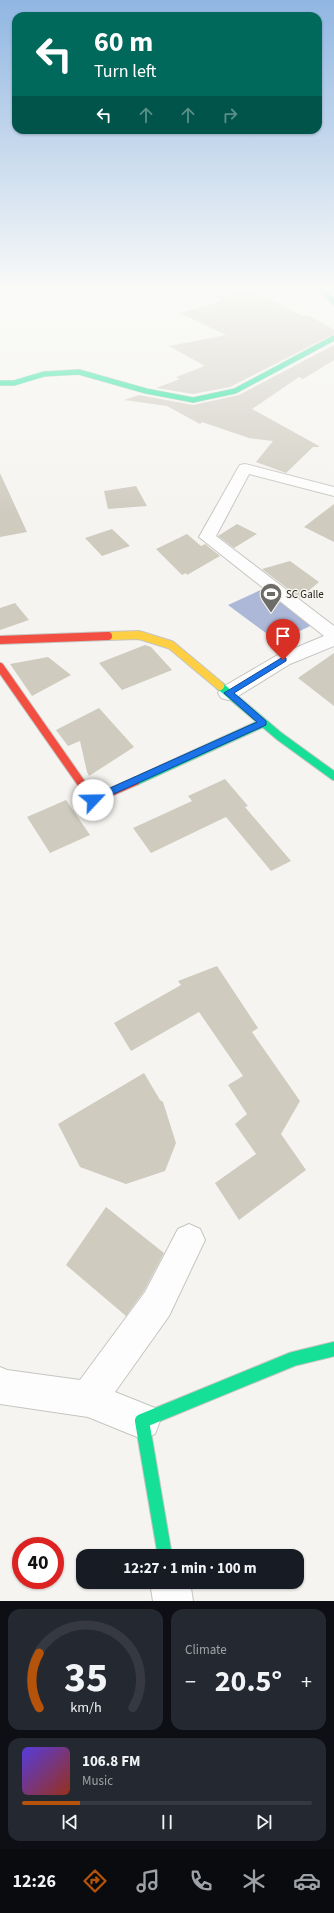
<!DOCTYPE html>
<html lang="en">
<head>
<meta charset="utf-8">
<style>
  body { margin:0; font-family:"Source Sans 3",sans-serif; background:#242831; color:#f1f3f6; height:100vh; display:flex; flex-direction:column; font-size:15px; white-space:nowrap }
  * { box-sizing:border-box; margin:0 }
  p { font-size:13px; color:#9ea1a6 }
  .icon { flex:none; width:22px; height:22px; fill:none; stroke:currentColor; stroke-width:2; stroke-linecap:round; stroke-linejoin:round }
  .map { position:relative; height:1601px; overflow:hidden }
  .sheet { display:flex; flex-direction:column; gap:8px; padding:8px; background:#0d0f14; flex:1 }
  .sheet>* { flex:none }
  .banner { position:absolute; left:12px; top:12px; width:310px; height:122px; border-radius:12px; box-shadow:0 1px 3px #0004; background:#00695c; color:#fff; overflow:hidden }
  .speed { position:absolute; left:12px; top:1537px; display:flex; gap:8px; font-size:20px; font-weight:700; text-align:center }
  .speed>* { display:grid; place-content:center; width:52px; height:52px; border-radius:50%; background:#171b24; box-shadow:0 1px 3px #0004; line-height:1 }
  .speed .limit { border:6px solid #d22; background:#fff; color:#111 }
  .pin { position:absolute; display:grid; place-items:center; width:34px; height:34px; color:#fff; margin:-41px -17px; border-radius:50% 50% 50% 0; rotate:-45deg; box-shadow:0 0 4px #0007 }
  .pin .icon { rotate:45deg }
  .me { position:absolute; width:44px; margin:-22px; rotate:66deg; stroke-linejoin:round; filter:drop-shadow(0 0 3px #0008) }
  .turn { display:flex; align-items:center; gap:14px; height:84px; padding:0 16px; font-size:18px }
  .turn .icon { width:52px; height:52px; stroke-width:2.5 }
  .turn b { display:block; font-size:28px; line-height:34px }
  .lanes { display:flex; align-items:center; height:38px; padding:0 16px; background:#0003; justify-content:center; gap:20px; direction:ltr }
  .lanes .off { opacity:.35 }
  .big { font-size:30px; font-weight:700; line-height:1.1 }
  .sheet .card { flex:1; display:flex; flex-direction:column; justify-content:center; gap:6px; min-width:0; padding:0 14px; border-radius:12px; background:#242831 }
  .sheet .dial { align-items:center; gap:0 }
  .dial svg { height:104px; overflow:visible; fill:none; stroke:#363941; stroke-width:7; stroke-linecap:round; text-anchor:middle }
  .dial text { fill:#f1f3f6; stroke:none }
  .song { display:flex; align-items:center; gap:12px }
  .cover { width:48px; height:48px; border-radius:6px; background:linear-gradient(135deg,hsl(250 70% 55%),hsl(10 70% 35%)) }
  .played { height:4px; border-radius:2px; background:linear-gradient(90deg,#b45309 20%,#363941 20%) }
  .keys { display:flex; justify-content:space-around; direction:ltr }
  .heat { display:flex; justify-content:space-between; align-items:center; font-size:22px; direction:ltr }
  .sheet .tiles { flex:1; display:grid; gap:8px; grid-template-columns:1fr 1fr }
  .card:last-child { grid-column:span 2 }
  .trip { position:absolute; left:76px; top:1549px; width:228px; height:40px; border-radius:12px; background:#171b24; box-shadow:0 1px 3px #0004; font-weight:700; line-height:40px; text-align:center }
  .tabs { display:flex; height:64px; justify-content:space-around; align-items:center; background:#090b0e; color:#9ea1a6 }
  .tabs .icon { width:28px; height:28px }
  .tabs .current { color:#b45309 }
  .tabs b { font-size:18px; color:#f1f3f6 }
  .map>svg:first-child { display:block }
  .water { fill:#adb8d8 }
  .building { fill:#cfcbbf }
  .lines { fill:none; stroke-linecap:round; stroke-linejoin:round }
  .street-casing { stroke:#c6c5c1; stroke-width:2 }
  .fast-far2-casing { stroke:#c6c5c1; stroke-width:6 }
  .fast-far1-casing { stroke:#c6c5c1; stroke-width:10 }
  .fast-casing { stroke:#c6c5c1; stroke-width:16 }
  .slow-casing { stroke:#c6c5c1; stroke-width:10 }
  .jam-casing { stroke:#c6c5c1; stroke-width:10 }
  .street { fill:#fefdfd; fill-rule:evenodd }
  .fast-far2 { stroke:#16e098; stroke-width:5 }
  .fast-far1 { stroke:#16e098; stroke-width:8 }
  .fast { stroke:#16e098; stroke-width:14 }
  .slow { stroke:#ffcf43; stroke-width:8 }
  .jam { stroke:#f24e42; stroke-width:8 }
  .route { fill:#1a73e8; stroke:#114b97 }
  .labels { text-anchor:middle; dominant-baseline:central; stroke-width:3; stroke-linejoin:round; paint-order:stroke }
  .far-poi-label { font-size:11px; fill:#242320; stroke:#f8f5ed; text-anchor:start }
</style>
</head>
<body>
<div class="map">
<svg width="334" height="1601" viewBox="0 0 334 1601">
  <rect width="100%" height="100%" fill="#f5f4f0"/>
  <path class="water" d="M265,588L314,624L278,642L228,605Z"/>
  <path class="building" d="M245,291H252L303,316L308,315L334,330V334L230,387L193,394L156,388L180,379L176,377L205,366L169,346L226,335L180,313L222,301L215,297Z
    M334,345V360L303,379L299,377L252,409L319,446V447H313L286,473L256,462L273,441L249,438L202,422L200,424L167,406L124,400L139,395L193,405L239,395Z
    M0,473L27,532L0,537Z
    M136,486L147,506L108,509L104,491Z
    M334,504V542L304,527Z
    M237,524L257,534L234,548L218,536Z
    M112,529L130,546L102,556L85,538Z
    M187,534L201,546L205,544L220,556L187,575L186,573L182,575L156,549Z
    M290,561L319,582L300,598L262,569Z
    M15,603L29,620L0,630V608Z
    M145,645L151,647L172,670L122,690L99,663Z
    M334,653V706L298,678Z
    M48,657L71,675L32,696L10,664Z
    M99,708L134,747L89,776L87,772L80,741L68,746L56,730Z
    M225,779L248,806L245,807L291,861L271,871L226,817L151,853L133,828L192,801L188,796Z
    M66,800L90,835L50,853L27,817Z
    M217,966L258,1028L252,1032L300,1101L281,1134L306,1170L239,1220L215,1183L256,1154L235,1124L247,1114L228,1085L243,1076L199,1012L131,1051L114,1023L181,985L178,981Z
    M144,1073L160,1100L163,1102L176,1143L165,1171L126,1184L80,1167L58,1124Z
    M106,1207L164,1253L144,1291L126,1316L66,1265Z"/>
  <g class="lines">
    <g class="street-casing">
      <path id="street" d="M245,464L334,487V496L249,474L216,536L334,626V646L290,664L235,698L228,700L221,698L218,693L221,688L276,656L324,636L199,537L238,468L240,465Z
        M189,1224L200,1229L205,1240L169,1316L115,1392L155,1408L160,1421L155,1434L142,1439L88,1417L0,1404V1367L7,1370L80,1380L145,1292L178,1229Z
        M150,1582H190L193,1601H153Z"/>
    </g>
    <g class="fast-far2-casing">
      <path id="fast-far2" d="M322,291L334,302
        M0,383H14L44,374L79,372L146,391L193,400L235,391L334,338"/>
    </g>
    <g class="fast-far1-casing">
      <path id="fast-far1" d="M220,686L279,736L334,776
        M136,781L263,723"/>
    </g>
    <g class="fast-casing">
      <path id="fast" d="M165,1556L142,1421L293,1359L334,1349"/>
    </g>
    <g class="slow-casing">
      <path id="slow" d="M108,636L139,635L171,645L220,686"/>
    </g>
    <g class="jam-casing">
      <path id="jam" d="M0,640L108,636
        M0,667L93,800L136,781"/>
    </g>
    <use href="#street" class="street"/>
    <use href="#fast-far2" class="fast-far2"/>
    <use href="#fast-far1" class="fast-far1"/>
    <use href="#fast" class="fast"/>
    <use href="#slow" class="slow"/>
    <use href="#jam" class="jam"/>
  </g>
  <linearGradient id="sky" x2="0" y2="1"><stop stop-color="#90b6e2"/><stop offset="0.56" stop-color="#fafaf8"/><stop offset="1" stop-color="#fafaf8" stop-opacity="0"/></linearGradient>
  <rect width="334" height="516" fill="url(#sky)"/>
  <path class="route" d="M283,657L286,658V661L234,693L266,721V725L96,802H90V797L257,722L224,693Z"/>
  <defs>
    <g id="stadium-pin" transform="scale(1.15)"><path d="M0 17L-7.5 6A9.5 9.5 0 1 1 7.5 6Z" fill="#6d6c69" stroke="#f8f5ed"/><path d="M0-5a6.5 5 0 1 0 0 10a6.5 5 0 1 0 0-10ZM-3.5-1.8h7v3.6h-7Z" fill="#fff"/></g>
  </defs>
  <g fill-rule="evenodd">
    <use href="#stadium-pin" x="271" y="594"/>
  </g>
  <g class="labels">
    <g class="far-poi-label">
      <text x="286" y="594">SC Galle</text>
    </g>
  </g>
</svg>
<div class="speed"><div class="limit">40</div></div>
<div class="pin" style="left:283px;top:660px;background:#d93025"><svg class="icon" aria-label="arrive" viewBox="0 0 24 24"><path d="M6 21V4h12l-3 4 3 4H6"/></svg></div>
<svg class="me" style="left:93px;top:800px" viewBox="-20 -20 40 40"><circle r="19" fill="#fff"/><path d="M0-13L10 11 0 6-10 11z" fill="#1a73e8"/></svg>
<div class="trip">12:27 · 1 min · 100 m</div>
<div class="banner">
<div class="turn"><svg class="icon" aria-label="left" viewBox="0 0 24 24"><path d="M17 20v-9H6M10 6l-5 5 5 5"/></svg><div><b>60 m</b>Turn left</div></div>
<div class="lanes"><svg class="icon" aria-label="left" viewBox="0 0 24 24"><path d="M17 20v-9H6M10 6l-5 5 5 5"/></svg><svg class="icon off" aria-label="ahead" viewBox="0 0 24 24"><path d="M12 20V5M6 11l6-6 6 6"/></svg><svg class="icon off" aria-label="ahead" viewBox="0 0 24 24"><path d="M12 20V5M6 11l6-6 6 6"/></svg><svg class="icon off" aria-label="right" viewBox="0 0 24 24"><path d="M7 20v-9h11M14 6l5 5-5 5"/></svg></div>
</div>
</div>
<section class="sheet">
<div class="tiles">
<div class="card dial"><svg viewBox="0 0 100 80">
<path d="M14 69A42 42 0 1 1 86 69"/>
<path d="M14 69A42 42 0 0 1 14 27" stroke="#b45309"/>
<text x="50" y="56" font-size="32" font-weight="700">35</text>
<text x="50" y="72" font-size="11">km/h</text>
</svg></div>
<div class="card"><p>Climate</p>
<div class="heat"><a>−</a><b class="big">20.5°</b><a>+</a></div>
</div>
<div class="card">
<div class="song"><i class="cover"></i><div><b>106.8 FM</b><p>Music</p></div></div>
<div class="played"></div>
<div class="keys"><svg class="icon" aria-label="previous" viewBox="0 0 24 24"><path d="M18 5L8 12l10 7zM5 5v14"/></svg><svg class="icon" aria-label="pause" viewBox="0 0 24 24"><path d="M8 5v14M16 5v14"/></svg><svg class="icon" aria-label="next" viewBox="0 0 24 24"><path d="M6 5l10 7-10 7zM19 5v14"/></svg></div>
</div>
</div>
</section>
<nav class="tabs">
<b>12:26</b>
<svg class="icon current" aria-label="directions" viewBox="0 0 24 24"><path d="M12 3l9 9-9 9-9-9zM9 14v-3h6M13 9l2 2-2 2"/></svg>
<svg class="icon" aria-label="music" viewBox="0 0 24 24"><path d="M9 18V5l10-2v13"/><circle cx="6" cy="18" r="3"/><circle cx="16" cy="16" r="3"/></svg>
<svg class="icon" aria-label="phone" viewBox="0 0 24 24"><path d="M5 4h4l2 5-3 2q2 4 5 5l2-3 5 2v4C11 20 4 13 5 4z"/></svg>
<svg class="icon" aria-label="climate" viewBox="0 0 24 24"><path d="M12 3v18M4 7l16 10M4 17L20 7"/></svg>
<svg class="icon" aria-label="car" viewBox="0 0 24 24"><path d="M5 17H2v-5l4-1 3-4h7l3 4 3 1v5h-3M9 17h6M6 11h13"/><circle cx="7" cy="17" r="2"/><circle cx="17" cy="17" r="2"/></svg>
</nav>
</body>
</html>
